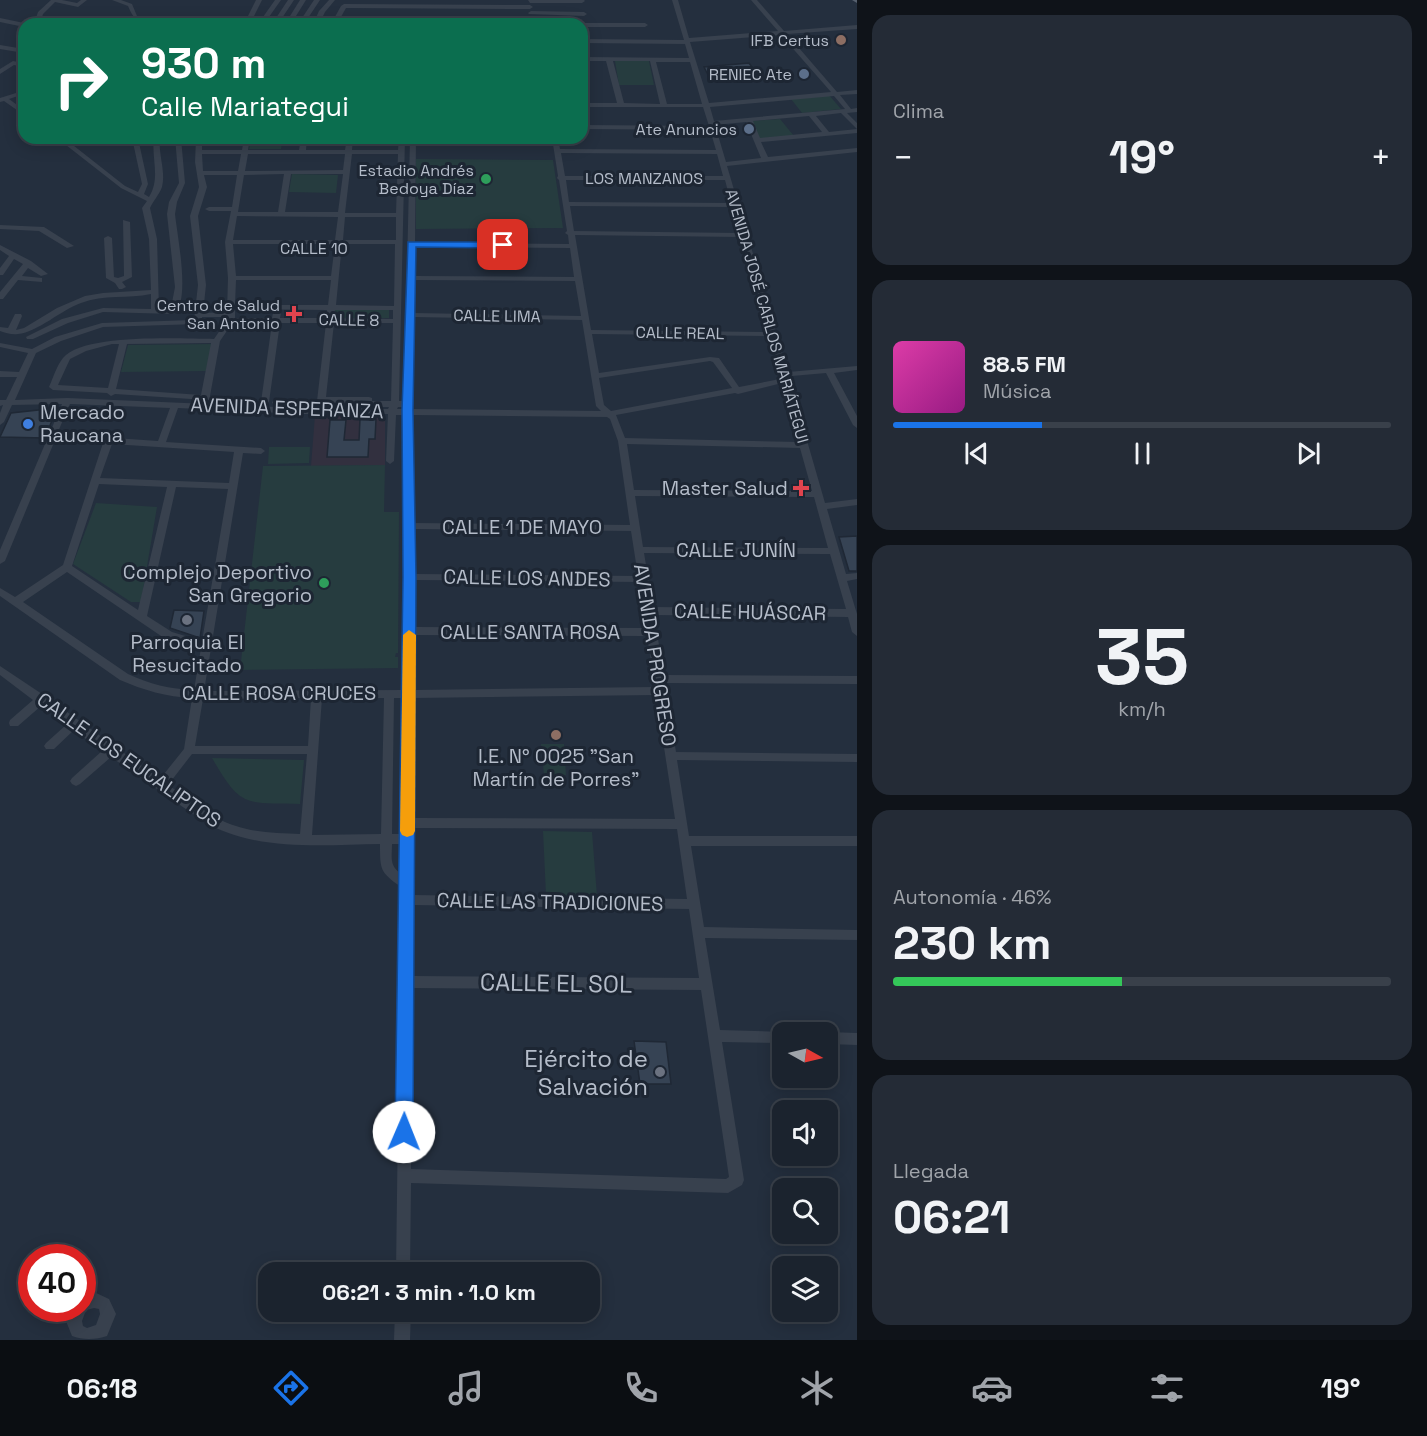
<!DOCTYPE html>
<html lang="es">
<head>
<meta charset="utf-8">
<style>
  body { margin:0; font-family:"Space Grotesk",sans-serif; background:#242b36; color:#f1f3f6; height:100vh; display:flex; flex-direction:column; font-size:22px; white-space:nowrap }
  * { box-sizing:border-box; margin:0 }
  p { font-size:20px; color:#a0a4aa }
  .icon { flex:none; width:33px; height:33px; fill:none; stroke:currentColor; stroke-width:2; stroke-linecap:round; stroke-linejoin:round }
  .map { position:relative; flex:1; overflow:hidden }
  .details { display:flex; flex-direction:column; gap:15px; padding:15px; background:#0f1319; width:570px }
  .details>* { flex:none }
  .banner { position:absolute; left:18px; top:18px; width:570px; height:126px; border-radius:18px; box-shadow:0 3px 15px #0003,0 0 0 2px #39404a; background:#0b6e4f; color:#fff; overflow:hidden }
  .needle { width:39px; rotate:98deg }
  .tools { position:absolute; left:772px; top:1022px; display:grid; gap:12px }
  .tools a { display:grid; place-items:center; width:66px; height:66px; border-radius:12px; background:#1b232e; box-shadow:0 3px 15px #0003,0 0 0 2px #39404a; font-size:30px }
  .speed { position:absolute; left:18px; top:1244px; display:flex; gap:12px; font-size:30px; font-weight:700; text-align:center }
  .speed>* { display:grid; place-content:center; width:78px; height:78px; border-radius:50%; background:#1b232e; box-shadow:0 3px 15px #0003,0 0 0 2px #39404a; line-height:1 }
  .speed .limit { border:9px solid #d22; background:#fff; color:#111 }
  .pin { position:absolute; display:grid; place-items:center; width:51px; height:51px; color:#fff; margin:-26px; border-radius:12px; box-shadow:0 3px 9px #0006 }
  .me { position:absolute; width:66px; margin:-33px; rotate:1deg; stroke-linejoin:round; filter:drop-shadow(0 0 4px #0008) }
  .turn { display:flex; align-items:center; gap:21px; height:126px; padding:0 24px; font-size:27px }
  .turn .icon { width:78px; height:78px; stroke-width:2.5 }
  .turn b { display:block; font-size:42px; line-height:51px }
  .big { font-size:45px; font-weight:800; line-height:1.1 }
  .details .widget { flex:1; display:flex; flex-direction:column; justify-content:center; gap:9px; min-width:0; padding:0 21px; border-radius:18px; background:#242b36 }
  .details .dial { align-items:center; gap:0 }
  .dial b { font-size:78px; line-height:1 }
  .song { display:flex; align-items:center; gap:18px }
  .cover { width:72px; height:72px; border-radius:9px; background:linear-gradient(135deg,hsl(320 70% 55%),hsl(310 70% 35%)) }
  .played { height:6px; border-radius:3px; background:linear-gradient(90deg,#1a73e8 30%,#39404a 30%) }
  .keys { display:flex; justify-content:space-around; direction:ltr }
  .heat { display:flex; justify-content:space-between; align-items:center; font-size:33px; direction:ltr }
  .charge { height:9px; border-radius:4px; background:linear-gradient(90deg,#34c759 46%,#39404a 0) }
  .trip { position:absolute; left:258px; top:1262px; width:342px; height:60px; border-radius:18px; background:#1b232e; box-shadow:0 3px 15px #0003,0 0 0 2px #39404a; font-weight:800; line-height:60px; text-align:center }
  .tabs { display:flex; height:96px; justify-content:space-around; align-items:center; background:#0b0e12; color:#a0a4aa }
  .tabs .icon { width:42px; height:42px }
  .tabs .active { color:#1a73e8 }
  .tabs b { font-size:27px; color:#f1f3f6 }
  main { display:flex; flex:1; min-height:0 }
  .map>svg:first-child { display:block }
  .medical { fill:#32303f }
  .green { fill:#263c3f }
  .building { fill:#364354; stroke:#1f2835; stroke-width:1.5 }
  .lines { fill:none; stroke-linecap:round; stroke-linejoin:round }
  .minor { fill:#38414e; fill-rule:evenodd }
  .major { fill:#56606e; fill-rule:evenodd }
  .route { fill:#1a73e8; stroke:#114b97; stroke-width:1.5 }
  .slow { fill:#f59e0b }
  .education-dot { fill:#8d6e63; stroke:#1d2633; stroke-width:2 }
  .service-dot { fill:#5c6f8a; stroke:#1d2633; stroke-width:2 }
  .leisure-dot { fill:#2e9e5b; stroke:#1d2633; stroke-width:2 }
  .health-dot { fill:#e0444e; stroke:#1d2633; stroke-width:2 }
  .shop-dot { fill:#3f7fe0; stroke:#1d2633; stroke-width:2 }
  .worship-dot { fill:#6b7280; stroke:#1d2633; stroke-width:2 }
  .labels { text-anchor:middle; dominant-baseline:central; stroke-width:6; stroke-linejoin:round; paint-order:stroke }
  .far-poi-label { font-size:16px; fill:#b4bcc9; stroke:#1d2633; text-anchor:end }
  .far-street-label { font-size:16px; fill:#b4bcc9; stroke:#1d2633 }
  .street-label { font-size:20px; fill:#b4bcc9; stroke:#1d2633 }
  .poi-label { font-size:20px; fill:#b4bcc9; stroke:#1d2633; text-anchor:end }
  .near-street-label { font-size:24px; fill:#b4bcc9; stroke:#1d2633 }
  .near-poi-label { font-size:24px; fill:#b4bcc9; stroke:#1d2633; text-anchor:end }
</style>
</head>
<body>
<main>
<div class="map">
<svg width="857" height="1340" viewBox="0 0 857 1340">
  <rect width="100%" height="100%" fill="#242f3e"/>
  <path class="medical" d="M315,415H385V465L311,466Z"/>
  <path class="green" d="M615,61H649L654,85H619Z
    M829,95L841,109L802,113L791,99Z
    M780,119L794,136L759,139L751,121Z
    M251,138H283L281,149H249Z
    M416,159L553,160L563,228L416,229Z
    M292,174L338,175L336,193L289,192Z
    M334,310H389V318L333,319Z
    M212,344L206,371L121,372L128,345Z
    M269,447H310L309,463L268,464Z
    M385,465L384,512H399L398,653H396L395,657H398V668L240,670L263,466Z
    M96,503L157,507L141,602H131L73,564Z
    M541,744H564L566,775H544Z
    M212,758L304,760L300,804C245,803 241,808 212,758Z
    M543,831L592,832L597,896L546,895Z"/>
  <path class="building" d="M749,63L759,77L711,81L704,67Z
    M57,408L45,438L0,437L11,413Z
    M360,419H376L375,439H369L368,457H327L330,420H346L344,440H359Z
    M857,536V571H849L839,537Z
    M174,610L204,611L200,638L170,628Z
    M634,1041L666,1042L671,1084H640Z"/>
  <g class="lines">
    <path class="minor" d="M51,0H62L77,3L81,0H87L78,7L55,2L43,14L40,24H34L38,12Z
      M112,0H121L132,4L137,16L152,24C138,24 133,18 128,6Z
      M256,0H262L250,24H244Z
      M275,0H281L264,24H258Z
      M288,0H294L278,24H272Z
      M300,0H306L291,24H285Z
      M314,0H320L304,24H298Z
      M329,0H335L325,12L319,24H313L319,11Z
      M528,0H584L585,1L582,3H530Z
      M672,0H678L689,38L778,31L751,0H757L784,31L857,25V29L787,34L837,92L857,90V94L840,95L851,109L857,108V112L847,113L857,123V129L841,113L816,116L829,132L857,129V133L761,142L768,157L857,148V152L727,166L788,372L857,366V370L834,373L857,416V428L853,425L826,373L792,376L789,378L825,503L857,499V505L827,509L846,574L857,573V579L847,581L857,614V636L852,632L848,617L654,615L664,675L857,676V684L665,683L676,752L857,754V762L677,760L689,836H857V846H691L704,927L857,930V940L705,938L720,1030L786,1032H783V1043L722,1042L744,1180L742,1185L728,1193L411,1183L410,1272H396L401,887C380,872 380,870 380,844C322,845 254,852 203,821L111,757L80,784L76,786L72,784L70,781L72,778L102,751L74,730L54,749H46L44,746L46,743L66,725L41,706L18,726H10L9,723L10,720L33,700L0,675V666L45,696L160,779L184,749L192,698C167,697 143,690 120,680L0,596V588L15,597L63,565L103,443L55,440L5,561L0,564V550L62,404L12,405L4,422L0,425V413L3,405L0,406V400H6L17,377H0V371L19,372L28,353L0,347V343L32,349L55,337L102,323L194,320L198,285L190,216L199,187L195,162L196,138H202V150H242L244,138H250L248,150H299L301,138H307L306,150H345L347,138H353L352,150H398L399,138H405L399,401H404L410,138H416L415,243L569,244L568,235L565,233L567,231L559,180L557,178L558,176L552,138H558L560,149L716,150L710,130L582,129V125L709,126L703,107H582V103H617L606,61H582V57L689,58L685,44L582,43V39L684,40ZM781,35L831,92L709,103L690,42ZM613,61H650L660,104L624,103ZM656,62H690L702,104H667ZM834,96L845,109L714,121L710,107ZM809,116L822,132L760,138L753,121ZM746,122L761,158L726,162L715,125ZM561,153L717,154L723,176H565ZM202,154H241L238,171H203ZM248,154H345L343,170L245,171ZM352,154H398L396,213H345ZM284,174L278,212H238L244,175ZM291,174H343L338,212H285ZM204,175H237L232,207H209L205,209L209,211H231L225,242L228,278L227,312L203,313L206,285L198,216L207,187ZM566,180H725L731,203L569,202ZM570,206L733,207L740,233L574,231ZM237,216L338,217L335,240H233ZM345,217H396V240H343ZM575,235L741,237L768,332L591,330ZM233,244H335L331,276H236ZM342,244H395L394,306L336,305ZM415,247L570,248L574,277L414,276ZM236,280H331L328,305H235ZM414,280L575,281L581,316L414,313ZM235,309L327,310L326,318H280L281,313L277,311L273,313L272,318H235ZM335,310H393V319L334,318ZM202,317H227V320L214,339C182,339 84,333 63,358C57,365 53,378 49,387L53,390L107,393L111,396L115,394L252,403V399L249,398L210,396L220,341L233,322L272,323L261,402L265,405L269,402L280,323H326L317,401L276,399L272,402L273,404L321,407L324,406L325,403H360V406L363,407H389L388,409L300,408L67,398L15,400L36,353L61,341L103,327L198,324L202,322ZM414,317L582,320L596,406L601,411L412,409ZM334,323H393L391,401H372V398L369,397H326ZM592,334L769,336L781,377L775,380L739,387L719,358L710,357L599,373ZM211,343L201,395L116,389L127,344ZM112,344H119L108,388L58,385L70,359L86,351ZM710,361L713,362L732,388L611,411L604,405L599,378ZM782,383L799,442L625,438L616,415L735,393L738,394ZM70,404L170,408L158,441L57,434ZM398,407H404V409H397ZM178,408L300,414H388L386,461L390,464L394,461L396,415H404L405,577L404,690L204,691L243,453L261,454L265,451L261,448L166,442ZM412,415L607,417L610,419L618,441L630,525L414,523ZM112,444L234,452L229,483L100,478ZM627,444L800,448L812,491L634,490ZM99,484L167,487L138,610L72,566ZM176,487L228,489L202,641L172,632L147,616ZM635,496L814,497L828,548L643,547ZM414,529L631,531L638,576L415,574ZM644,553L830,554L846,609L653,607ZM67,572L164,638L201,648L194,690C170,689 149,684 128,674L23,602ZM415,580L639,582L646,628L415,627ZM415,635L647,636L655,687L414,690ZM656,695L675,819L413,818L414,698ZM311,698L308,746H195L203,699ZM322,698H384L381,834L312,835ZM394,698H403L402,834H392ZM192,754H307L300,834C279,833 256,833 236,826C211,819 190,799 168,785ZM413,828L677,829L687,899L413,895ZM392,844H401V874C389,865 392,858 392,844ZM413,905L689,909L699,978L412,976ZM412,988L701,990L729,1177L726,1179L411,1169Z
      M344,4L530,5L533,7L530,9L346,8L337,24H331L341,6Z
      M531,11L584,12L587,14L584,16L529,14L528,13Z
      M0,18L24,23L26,24H24V27L0,22Z
      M415,20L531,22L534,24L413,23L412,22Z
      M582,23H645L648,25L645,27H582V24H580Z
      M0,45L24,49V53L0,49Z
      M13,61L24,63V67L14,65L0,74V69Z
      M24,79V89L21,95L9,99L24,110V115L4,101L0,102V98L16,93L21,81Z
      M57,138H64L125,186L138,192L142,184L132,138H138L148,184L144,194L149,197C161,178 151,158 154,138H160C158,154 166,171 162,187C159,195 153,201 150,208L157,239L159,309L171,308L175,287L167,214L169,202L179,183L175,138H181L185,183L177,202L175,214C177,235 191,301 174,314L103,312L68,323L33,339H27L26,337L62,319L103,308L151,309V294C128,299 104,294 81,303C61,310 38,332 18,334C12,335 6,333 0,331V327L8,328L15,314H21L22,316L16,330L24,328L57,308L85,296L103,293L151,290L149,239L142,208L147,201L121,188Z
      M123,220L130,222L132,277L122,282L126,287L122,289H119L115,283L106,278L104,238L108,236L112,238L114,277L118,278L124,276Z
      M0,225L44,227L74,246L67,248L39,231L0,229Z
      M0,245L31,261L48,274L41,276L28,268L22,276L42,278V282L18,280L3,299H0V292L23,264L14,259L3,275H0V268L9,256L0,250Z
      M828,1032L857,1033V1045L828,1044Z
      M94,1292L109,1299L116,1314L107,1336C96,1340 82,1340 72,1336L66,1321L71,1308H82V1296ZM94,1308L99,1309L100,1314L96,1325L87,1328L83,1326L82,1321L86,1310Z
      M395,1311H411L410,1340H394Z"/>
    <path class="major" d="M852,0H857V3Z"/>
  </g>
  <path class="route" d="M408,242H503L508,245L503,248L416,247L413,410L416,577L413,1132L411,1139L404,1141L398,1139L395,1132L403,577L402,410Z"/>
  <path class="slow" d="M409,630L416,635L415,831L413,835L407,837L402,835L400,831L403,635Z"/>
  <g class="education-dot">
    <circle cx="841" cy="40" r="6"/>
    <circle cx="556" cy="735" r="6"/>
  </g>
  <g class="service-dot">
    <circle cx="804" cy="74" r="6"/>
    <circle cx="749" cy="129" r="6"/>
  </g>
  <g class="leisure-dot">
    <circle cx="486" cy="179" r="6"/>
    <circle cx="324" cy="583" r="6"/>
  </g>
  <g class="health-dot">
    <path d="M291 305h6v6h6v6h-6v6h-6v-6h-6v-6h6z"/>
    <path d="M798 479h6v6h6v6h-6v6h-6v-6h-6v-6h6z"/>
  </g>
  <circle class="shop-dot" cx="28" cy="424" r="6"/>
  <g class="worship-dot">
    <circle cx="187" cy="620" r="6"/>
    <circle cx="660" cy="1072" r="6"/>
  </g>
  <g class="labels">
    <g class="far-poi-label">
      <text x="829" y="40">IFB Certus</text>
      <text x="792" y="74">RENIEC Ate</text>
      <text x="737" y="129">Ate Anuncios</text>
      <text x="474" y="170">Estadio Andrés<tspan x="474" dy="18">Bedoya Díaz</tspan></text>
      <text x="280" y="305">Centro de Salud<tspan x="280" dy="18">San Antonio</tspan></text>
    </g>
    <g class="far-street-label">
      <text x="644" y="178">LOS MANZANOS</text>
      <text x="314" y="248">CALLE 10</text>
      <text transform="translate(497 316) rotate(1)">CALLE LIMA</text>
      <text transform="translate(767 316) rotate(74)">AVENIDA JOSÉ CARLOS MARIÁTEGUI</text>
      <text transform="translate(349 320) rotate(1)">CALLE 8</text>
      <text transform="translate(680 333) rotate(1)">CALLE REAL</text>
    </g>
    <g class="street-label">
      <text transform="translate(287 408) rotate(2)">AVENIDA ESPERANZA</text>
      <text x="522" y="527">CALLE 1 DE MAYO</text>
      <text x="736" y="550">CALLE JUNÍN</text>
      <text transform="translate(527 578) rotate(1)">CALLE LOS ANDES</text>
      <text transform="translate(750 612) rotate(1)">CALLE HUÁSCAR</text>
      <text x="530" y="632">CALLE SANTA ROSA</text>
      <text transform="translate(655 655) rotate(81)">AVENIDA PROGRESO</text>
      <text x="279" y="693">CALLE ROSA CRUCES</text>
      <text transform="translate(129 760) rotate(35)">CALLE LOS EUCALIPTOS</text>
      <text transform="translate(550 902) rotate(1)">CALLE LAS TRADICIONES</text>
    </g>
    <g class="poi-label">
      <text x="40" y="412" text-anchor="start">Mercado<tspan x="40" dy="23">Raucana</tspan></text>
      <text x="788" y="488">Master Salud</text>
      <text x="312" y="572">Complejo Deportivo<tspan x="312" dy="23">San Gregorio</tspan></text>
      <text x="187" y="642" text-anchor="middle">Parroquia El<tspan x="187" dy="23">Resucitado</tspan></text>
      <text x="556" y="756" text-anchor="middle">I.E. N° 0025 "San<tspan x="556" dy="23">Martín de Porres"</tspan></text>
    </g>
    <g class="near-street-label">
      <text transform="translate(556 983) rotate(1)">CALLE EL SOL</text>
    </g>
    <g class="near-poi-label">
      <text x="648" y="1058">Ejército de<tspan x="648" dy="28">Salvación</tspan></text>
    </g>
  </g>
</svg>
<div class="tools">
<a><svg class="needle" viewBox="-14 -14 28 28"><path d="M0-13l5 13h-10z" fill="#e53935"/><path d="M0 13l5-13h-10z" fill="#a0a4aa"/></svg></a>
<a><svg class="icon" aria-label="sound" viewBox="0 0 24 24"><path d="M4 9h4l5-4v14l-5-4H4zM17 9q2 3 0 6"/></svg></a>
<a><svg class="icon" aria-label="search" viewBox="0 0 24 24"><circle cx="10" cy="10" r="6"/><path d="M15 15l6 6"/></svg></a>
<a><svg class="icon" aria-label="layers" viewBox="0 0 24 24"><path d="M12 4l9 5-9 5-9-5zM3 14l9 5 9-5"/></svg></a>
</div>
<div class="speed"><div class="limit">40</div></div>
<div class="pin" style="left:503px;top:245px;background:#d93025"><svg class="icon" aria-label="arrive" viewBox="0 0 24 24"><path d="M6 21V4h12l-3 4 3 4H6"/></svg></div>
<svg class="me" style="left:404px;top:1132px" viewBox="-20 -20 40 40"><circle r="19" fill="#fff"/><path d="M0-13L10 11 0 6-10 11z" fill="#1a73e8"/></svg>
<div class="trip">06:21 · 3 min · 1.0 km</div>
<div class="banner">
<div class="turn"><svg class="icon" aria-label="right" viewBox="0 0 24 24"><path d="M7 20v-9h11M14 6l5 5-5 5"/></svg><div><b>930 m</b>Calle Mariategui</div></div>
</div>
</div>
<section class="details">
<div class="widget"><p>Clima</p>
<div class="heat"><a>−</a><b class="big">19°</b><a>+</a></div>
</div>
<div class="widget">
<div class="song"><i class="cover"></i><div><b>88.5 FM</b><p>Música</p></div></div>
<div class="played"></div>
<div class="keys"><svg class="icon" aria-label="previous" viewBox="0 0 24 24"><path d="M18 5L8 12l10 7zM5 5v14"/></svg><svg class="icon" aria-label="pause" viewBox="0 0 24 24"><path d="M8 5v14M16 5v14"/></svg><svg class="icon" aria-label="next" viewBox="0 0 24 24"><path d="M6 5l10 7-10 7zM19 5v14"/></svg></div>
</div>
<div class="widget dial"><b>35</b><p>km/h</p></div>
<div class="widget"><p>Autonomía · 46%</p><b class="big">230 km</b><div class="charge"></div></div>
<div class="widget"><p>Llegada</p><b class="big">06:21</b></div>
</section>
</main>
<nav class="tabs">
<b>06:18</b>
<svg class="icon active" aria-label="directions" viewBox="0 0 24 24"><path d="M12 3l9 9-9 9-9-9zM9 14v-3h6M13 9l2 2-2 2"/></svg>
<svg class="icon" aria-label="music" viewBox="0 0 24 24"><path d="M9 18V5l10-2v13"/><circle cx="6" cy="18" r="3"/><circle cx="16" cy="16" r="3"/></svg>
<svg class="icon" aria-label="phone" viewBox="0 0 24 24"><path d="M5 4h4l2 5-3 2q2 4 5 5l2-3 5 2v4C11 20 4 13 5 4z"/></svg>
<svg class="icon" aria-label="climate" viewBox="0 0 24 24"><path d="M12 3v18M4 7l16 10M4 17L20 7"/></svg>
<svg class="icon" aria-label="car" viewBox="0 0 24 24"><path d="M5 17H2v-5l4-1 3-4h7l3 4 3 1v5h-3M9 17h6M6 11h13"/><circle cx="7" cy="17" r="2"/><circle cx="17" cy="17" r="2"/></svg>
<svg class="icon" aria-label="filters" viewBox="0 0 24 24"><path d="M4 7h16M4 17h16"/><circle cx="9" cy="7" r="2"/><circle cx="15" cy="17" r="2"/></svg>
<b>19°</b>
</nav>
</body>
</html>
